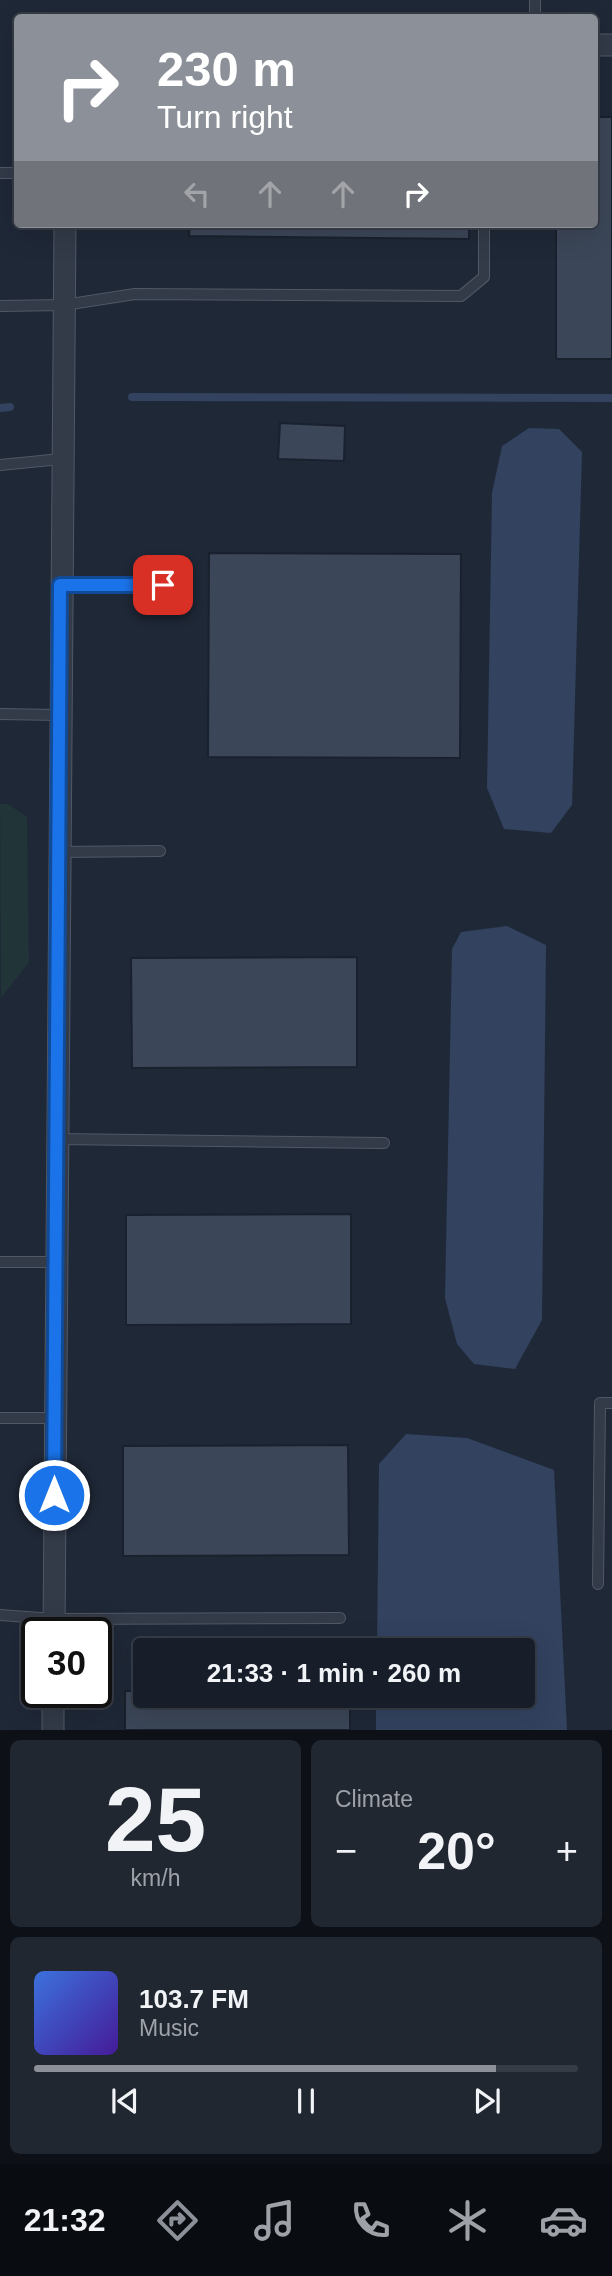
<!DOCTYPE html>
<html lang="en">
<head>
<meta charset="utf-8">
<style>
  body { margin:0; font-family:Helvetica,sans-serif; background:#202731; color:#f1f3f6; height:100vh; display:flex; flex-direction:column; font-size:26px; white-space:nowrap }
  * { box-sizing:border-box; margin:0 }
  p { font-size:23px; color:#9ea2a8 }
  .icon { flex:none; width:38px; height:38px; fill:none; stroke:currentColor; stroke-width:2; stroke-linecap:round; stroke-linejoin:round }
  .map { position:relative; height:1730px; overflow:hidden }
  .drawer { display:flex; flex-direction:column; gap:10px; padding:10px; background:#0d1017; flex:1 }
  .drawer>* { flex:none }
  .hud { position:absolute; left:14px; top:14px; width:584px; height:214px; border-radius:7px; box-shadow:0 7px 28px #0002,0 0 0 2px #363c46; background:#8c9099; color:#fff; overflow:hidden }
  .speed { position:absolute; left:21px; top:1617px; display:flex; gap:14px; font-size:35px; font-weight:700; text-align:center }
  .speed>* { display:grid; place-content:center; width:91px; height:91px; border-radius:50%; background:#171e29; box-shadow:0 7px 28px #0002,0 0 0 2px #363c46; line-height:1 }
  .speed .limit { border:4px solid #111; border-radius:10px; background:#fff; color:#111 }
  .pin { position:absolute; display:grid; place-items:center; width:60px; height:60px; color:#fff; margin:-30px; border-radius:14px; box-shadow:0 4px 10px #0006 }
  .me { position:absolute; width:77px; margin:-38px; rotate:0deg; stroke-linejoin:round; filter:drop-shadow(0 0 5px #0008) }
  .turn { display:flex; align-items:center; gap:24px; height:147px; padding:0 28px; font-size:32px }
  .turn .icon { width:91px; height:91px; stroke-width:2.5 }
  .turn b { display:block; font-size:49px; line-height:60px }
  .lanes { display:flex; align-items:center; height:66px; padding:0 28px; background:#0003; justify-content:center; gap:35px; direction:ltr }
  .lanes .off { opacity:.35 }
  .big { font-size:52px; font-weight:600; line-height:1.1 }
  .drawer .card { flex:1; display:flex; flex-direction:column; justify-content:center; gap:10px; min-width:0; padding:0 24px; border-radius:10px; background:#202731 }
  .drawer .dial { align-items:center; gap:0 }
  .dial b { font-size:91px; line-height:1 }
  .song { display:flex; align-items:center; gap:21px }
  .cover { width:84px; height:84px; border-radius:10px; background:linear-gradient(135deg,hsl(220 70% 55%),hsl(260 70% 35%)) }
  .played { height:7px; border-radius:4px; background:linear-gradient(90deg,#8c9099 85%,#363c46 85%) }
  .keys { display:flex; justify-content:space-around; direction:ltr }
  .heat { display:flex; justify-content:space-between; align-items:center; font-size:38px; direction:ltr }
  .drawer .tiles { flex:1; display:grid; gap:10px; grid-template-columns:1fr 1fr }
  .card:last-child { grid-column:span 2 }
  .trip { position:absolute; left:133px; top:1638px; width:402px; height:70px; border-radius:7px; background:#171e29; box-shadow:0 7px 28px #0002,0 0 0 2px #363c46; font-weight:600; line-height:70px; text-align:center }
  .tabs { display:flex; height:112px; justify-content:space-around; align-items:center; background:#090c10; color:#9ea2a8 }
  .tabs .icon { width:49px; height:49px }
  .tabs .selected { color:#8c9099 }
  .tabs b { font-size:32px; color:#f1f3f6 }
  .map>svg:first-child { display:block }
  .green { fill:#213438 }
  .water { fill:#32425f }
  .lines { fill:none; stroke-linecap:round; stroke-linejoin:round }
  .stream { stroke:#32425f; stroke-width:8 }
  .building { fill:#3b4658; stroke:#1a212e; stroke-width:2 }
  .service-casing { stroke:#505866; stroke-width:12 }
  .minor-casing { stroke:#505866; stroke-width:23 }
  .service { stroke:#333a48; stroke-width:10 }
  .minor { stroke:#333a48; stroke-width:21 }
  .route-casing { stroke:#114b97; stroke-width:18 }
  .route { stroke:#1a73e8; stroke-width:12 }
</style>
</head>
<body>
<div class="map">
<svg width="612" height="1730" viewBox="0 0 612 1730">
  <rect width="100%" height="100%" fill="#1f2837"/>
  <path class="green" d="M0,804H8L27,817L29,962L1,998Z"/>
  <path class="water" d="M529,428L559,429L582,452L572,805L551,833L504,829L487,788L492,493L502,446Z
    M507,926L546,945L542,1320L515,1369L474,1364L457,1344L445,1298L452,949L461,932Z
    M406,1434L467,1438L554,1470L567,1730H376V1696H523V1650H377L379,1464Z"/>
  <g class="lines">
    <path class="stream" d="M132,397L612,398
      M0,408L10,407"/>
  </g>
  <path class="building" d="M595,117H612V359H556V224H595Z
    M190,224H469V239L189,236Z
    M280,423L345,426L344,461L278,459Z
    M209,553L461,554L460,758L208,757Z
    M357,957V1067L132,1068L131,958Z
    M351,1214V1324L126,1325V1215Z
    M348,1445L349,1555L123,1556V1446Z
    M125,1691H145V1696H350V1730H125Z"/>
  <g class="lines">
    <g class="service-casing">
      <path id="service" d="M535,0V18
        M0,173H18
        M0,306L64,305L135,294L461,296L484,277V224
        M0,465L61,459
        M60,585H163
        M0,714L59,715
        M58,852L160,851
        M56,1139L384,1143
        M0,1262H55
        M0,1418H55
        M598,1584L600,1403H612
        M0,1615L54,1619L340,1618"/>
    </g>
    <g class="minor-casing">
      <path id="minor" d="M595,45H612
        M54,1633L65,224
        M53,1730V1692"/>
    </g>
    <use href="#service" class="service"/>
    <use href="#minor" class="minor"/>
  </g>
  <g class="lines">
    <g class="route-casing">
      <path id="route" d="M54,1495L60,585H163"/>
    </g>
    <use href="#route" class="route"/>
  </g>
</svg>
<div class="speed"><div class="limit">30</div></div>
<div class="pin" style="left:163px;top:585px;background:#d93025"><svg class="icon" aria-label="arrive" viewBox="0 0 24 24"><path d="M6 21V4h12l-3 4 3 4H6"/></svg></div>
<svg class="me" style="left:54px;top:1495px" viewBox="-20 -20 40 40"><circle r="17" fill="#1a73e8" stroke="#fff" stroke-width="3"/><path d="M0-11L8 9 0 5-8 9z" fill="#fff"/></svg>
<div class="trip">21:33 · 1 min · 260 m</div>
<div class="hud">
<div class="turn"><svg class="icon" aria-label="right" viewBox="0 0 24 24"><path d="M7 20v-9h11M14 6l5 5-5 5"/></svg><div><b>230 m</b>Turn right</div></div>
<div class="lanes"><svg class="icon off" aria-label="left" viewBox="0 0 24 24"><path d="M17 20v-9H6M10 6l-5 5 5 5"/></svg><svg class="icon off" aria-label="ahead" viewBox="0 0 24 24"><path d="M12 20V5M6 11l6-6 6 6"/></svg><svg class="icon off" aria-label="ahead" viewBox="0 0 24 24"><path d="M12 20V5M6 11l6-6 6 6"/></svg><svg class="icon" aria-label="right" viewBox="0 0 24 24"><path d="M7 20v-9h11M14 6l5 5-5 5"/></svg></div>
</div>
</div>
<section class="drawer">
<div class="tiles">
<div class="card dial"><b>25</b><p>km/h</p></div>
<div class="card"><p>Climate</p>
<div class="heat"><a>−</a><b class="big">20°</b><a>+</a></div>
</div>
<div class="card">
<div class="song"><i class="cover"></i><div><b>103.7 FM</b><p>Music</p></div></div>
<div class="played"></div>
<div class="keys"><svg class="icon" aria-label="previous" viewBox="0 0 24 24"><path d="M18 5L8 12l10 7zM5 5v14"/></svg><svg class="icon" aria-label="pause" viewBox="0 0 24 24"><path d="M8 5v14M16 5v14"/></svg><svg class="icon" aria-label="next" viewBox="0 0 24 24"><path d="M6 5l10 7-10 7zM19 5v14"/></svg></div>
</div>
</div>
</section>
<nav class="tabs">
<b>21:32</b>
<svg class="icon selected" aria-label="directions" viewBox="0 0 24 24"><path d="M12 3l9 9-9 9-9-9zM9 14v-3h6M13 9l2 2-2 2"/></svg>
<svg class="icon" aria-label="music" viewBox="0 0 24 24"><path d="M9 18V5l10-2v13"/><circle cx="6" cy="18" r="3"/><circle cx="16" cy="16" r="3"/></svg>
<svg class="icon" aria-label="phone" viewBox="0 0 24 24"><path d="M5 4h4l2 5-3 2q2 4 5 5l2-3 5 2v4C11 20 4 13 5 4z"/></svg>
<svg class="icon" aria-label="climate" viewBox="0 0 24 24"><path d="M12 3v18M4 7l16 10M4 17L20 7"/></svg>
<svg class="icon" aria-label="car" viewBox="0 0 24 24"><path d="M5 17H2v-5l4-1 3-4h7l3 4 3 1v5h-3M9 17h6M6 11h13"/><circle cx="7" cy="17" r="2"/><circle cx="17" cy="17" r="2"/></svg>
</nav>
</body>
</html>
